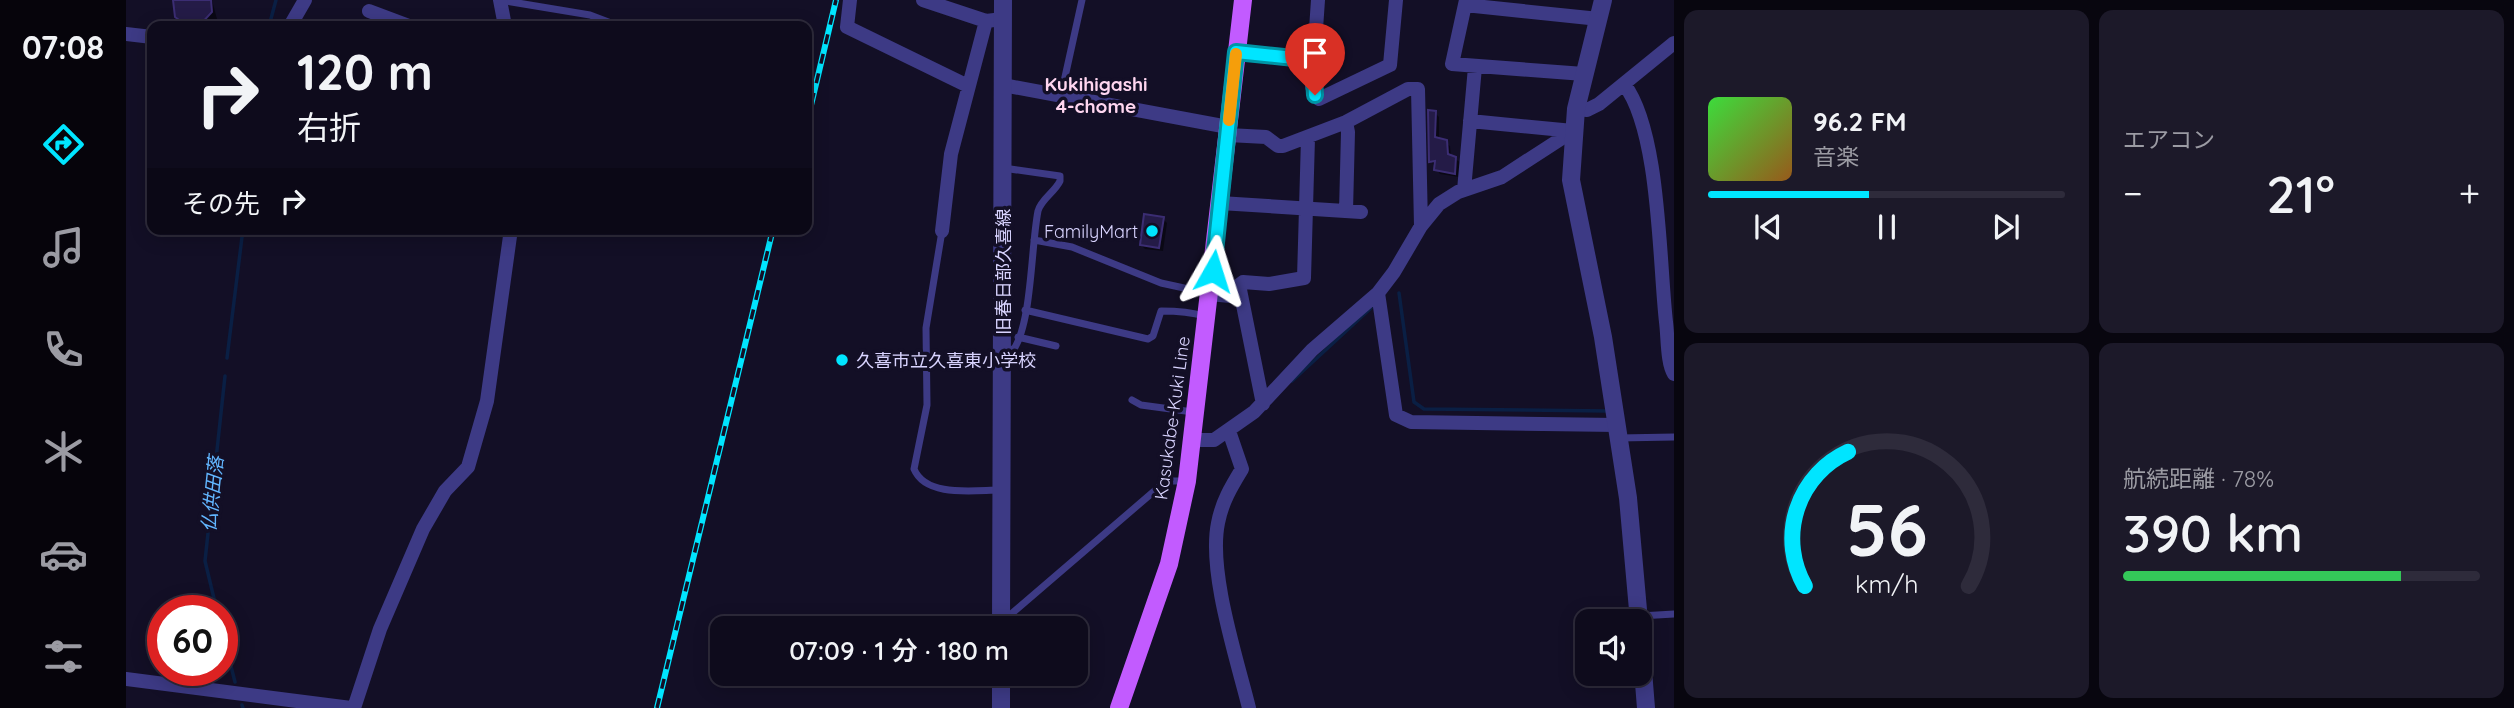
<!DOCTYPE html>
<html lang="ja">
<head>
<meta charset="utf-8">
<style>
  body { margin:0; font-family:Quicksand,"Noto Sans JP",sans-serif; background:#1c1929; color:#f1f3f6; height:100vh; display:flex; flex-direction:column; font-size:26px; white-space:nowrap }
  * { box-sizing:border-box; margin:0 }
  p { font-size:23px; color:#9b9ba3 }
  .icon { flex:none; width:38px; height:38px; fill:none; stroke:currentColor; stroke-width:2; stroke-linecap:round; stroke-linejoin:round }
  .map { position:relative; flex:1; overflow:hidden }
  .drawer { display:flex; flex-direction:column; gap:10px; padding:10px; background:#08060f; width:840px }
  .drawer>* { flex:none }
  .banner { position:absolute; left:21px; top:21px; width:665px; height:214px; border-radius:14px; box-shadow:0 4px 18px #0003,0 0 0 2px #2e2b3b; background:#0e0b1c; color:#f1f3f6; overflow:hidden }
  .controls { position:absolute; left:1449px; top:609px; display:grid; gap:14px }
  .controls a { display:grid; place-items:center; width:77px; height:77px; border-radius:14px; background:#0e0b1c; box-shadow:0 4px 18px #0003,0 0 0 2px #2e2b3b; font-size:35px }
  .speed { position:absolute; left:21px; top:595px; display:flex; gap:14px; font-size:35px; font-weight:700; text-align:center }
  .speed>* { display:grid; place-content:center; width:91px; height:91px; border-radius:50%; background:#0e0b1c; box-shadow:0 4px 18px #0003,0 0 0 2px #2e2b3b; line-height:1 }
  .speed .limit { border:10px solid #d22; background:#fff; color:#111 }
  .pin { position:absolute; display:grid; place-items:center; width:60px; height:60px; color:#fff; margin:-72px -30px; border-radius:50% 50% 50% 0; rotate:-45deg; box-shadow:0 0 7px #0007 }
  .pin .icon { rotate:45deg }
  .me { position:absolute; width:77px; margin:-38px; rotate:6deg; stroke-linejoin:round; filter:drop-shadow(0 0 5px #0008) }
  .turn { display:flex; align-items:center; gap:24px; height:147px; padding:0 35px; font-size:32px }
  .turn .icon { width:91px; height:91px; stroke-width:2.5 }
  .turn b { display:block; font-size:49px; line-height:60px }
  .then { display:flex; align-items:center; height:66px; padding:0 35px; background:#0003; gap:14px; font-size:26px }
  .big { font-size:52px; font-weight:600; line-height:1.1 }
  .drawer .tile { flex:1; display:flex; flex-direction:column; justify-content:center; gap:10px; min-width:0; padding:0 24px; border-radius:14px; background:#1c1929 }
  .drawer .dial { align-items:center; gap:0 }
  .dial svg { height:182px; overflow:visible; fill:none; stroke:#2e2b3b; stroke-width:7; stroke-linecap:round; text-anchor:middle }
  .dial text { fill:#f1f3f6; stroke:none }
  .song { display:flex; align-items:center; gap:21px }
  .cover { width:84px; height:84px; border-radius:10px; background:linear-gradient(135deg,hsl(120 70% 55%),hsl(30 70% 35%)) }
  .played { height:7px; border-radius:4px; background:linear-gradient(90deg,#00e5ff 45%,#2e2b3b 45%) }
  .keys { display:flex; justify-content:space-around; direction:ltr }
  .heat { display:flex; justify-content:space-between; align-items:center; font-size:38px; direction:ltr }
  .charge { height:10px; border-radius:5px; background:linear-gradient(90deg,#34c759 78%,#2e2b3b 0) }
  .drawer .tiles { flex:1; display:grid; gap:10px; grid-template-columns:repeat(2,1fr) }
  .trip { position:absolute; left:584px; top:616px; width:378px; height:70px; border-radius:14px; background:#0e0b1c; box-shadow:0 4px 18px #0003,0 0 0 2px #2e2b3b; font-weight:600; line-height:70px; text-align:center }
  main { display:flex; flex:1; min-height:0 }
  .tab-bar { display:flex; flex-direction:column; width:126px; justify-content:space-around; align-items:center; background:#06040b; color:#9b9ba3 }
  .tab-bar .icon { width:49px; height:49px }
  .tab-bar .current { color:#00e5ff }
  .tab-bar b { font-size:32px; color:#f1f3f6 }
  .map>svg:first-child { display:block }
  .shadow { fill:#0007 }
  .lines { fill:none; stroke-linecap:round; stroke-linejoin:round }
  .stream { stroke:#0a1f44; stroke-width:3.5 }
  .building { fill:#241b47; stroke:#3b2d73; stroke-width:2 }
  .service { stroke:#3d3a85; stroke-width:7 }
  .minor { stroke:#3d3a85; stroke-width:14 }
  .tertiary { stroke:#3d3a85; stroke-width:18 }
  .primary { stroke:#c25bff; stroke-width:18 }
  .rail-casing { stroke:#00e5ff; stroke-width:6 }
  .rail { stroke:#130f26; stroke-width:3.5; stroke-dasharray:10; stroke-linecap:butt }
  .route-casing { stroke:#0095a6; stroke-width:18 }
  .route { stroke:#00e5ff; stroke-width:12 }
  .slow { stroke:#f59e0b; stroke-width:12 }
  .poi-dot { fill:#00e5ff; stroke:#130f26; stroke-width:2.5 }
  .labels { text-anchor:middle; dominant-baseline:central; stroke-width:7; stroke-linejoin:round; paint-order:stroke }
  .poi-label { font-size:18px; fill:#d9d4ff; stroke:#130f26; text-anchor:end }
  .street-label { font-size:18px; fill:#d9d4ff; stroke:#130f26 }
  .neighbourhood-label { font-size:19px; font-weight:bold; fill:#ffd6f0; stroke:#130f26 }
  .water-label { font-size:19px; font-style:italic; fill:#62b6ff; stroke:#130f26 }
</style>
</head>
<body>
<main>
<nav class="tab-bar">
<b>07:08</b>
<svg class="icon current" aria-label="directions" viewBox="0 0 24 24"><path d="M12 3l9 9-9 9-9-9zM9 14v-3h6M13 9l2 2-2 2"/></svg>
<svg class="icon" aria-label="music" viewBox="0 0 24 24"><path d="M9 18V5l10-2v13"/><circle cx="6" cy="18" r="3"/><circle cx="16" cy="16" r="3"/></svg>
<svg class="icon" aria-label="phone" viewBox="0 0 24 24"><path d="M5 4h4l2 5-3 2q2 4 5 5l2-3 5 2v4C11 20 4 13 5 4z"/></svg>
<svg class="icon" aria-label="climate" viewBox="0 0 24 24"><path d="M12 3v18M4 7l16 10M4 17L20 7"/></svg>
<svg class="icon" aria-label="car" viewBox="0 0 24 24"><path d="M5 17H2v-5l4-1 3-4h7l3 4 3 1v5h-3M9 17h6M6 11h13"/><circle cx="7" cy="17" r="2"/><circle cx="17" cy="17" r="2"/></svg>
<svg class="icon" aria-label="filters" viewBox="0 0 24 24"><path d="M4 7h16M4 17h16"/><circle cx="9" cy="7" r="2"/><circle cx="15" cy="17" r="2"/></svg>
</nav>
<div class="map">
<svg width="1548" height="708" viewBox="0 0 1548 708">
  <rect width="100%" height="100%" fill="#130f26"/>
  <path class="shadow" d="M50,0H86L91,19L84,26H63L49,11Z
    M1309,113L1313,117V140L1324,146L1325,157L1334,162L1333,177L1314,174L1305,161Z
    M1037,219L1041,223L1037,251L1019,249L1015,245Z"/>
  <g class="lines">
    <path class="stream" d="M143,26L150,0
      M1273,293L1288,402L1298,409L1482,411
      M101,358L117,229
      M1166,381L1245,308
      M91,611L79,561L99,376
      M96,631L109,682
      M116,705L117,708"/>
  </g>
  <path class="building" d="M47,0H85L86,12L73,26L60,25L49,17Z
    M1302,110L1310,111L1309,137L1321,140L1322,154L1330,157L1329,174L1308,170L1309,161L1303,162Z
    M1018,214L1038,217L1033,248L1014,245Z"/>
  <g class="lines">
    <path class="service" d="M374,0L464,15L493,26
      M935,95L956,0
      M816,231L800,328L801,405L788,469C800,498 849,490 874,490
      M908,240L946,247L1035,283L1081,293
      M899,310L1022,339L1027,336L1035,311C1049,311 1065,312 1078,316
      M892,337L930,346
      M877,350L888,349C906,321 905,246 912,211C915,199 929,192 934,181V176L877,168
      M1006,400L1015,405L1067,412
      M1493,438L1548,437
      M1514,616L1548,614
      M877,621L1040,481H1061"/>
    <path class="minor" d="M374,0L379,26
      M724,0L721,27L842,86
      M797,0L860,21
      M1192,0L1186,87L1193,99L1264,65L1270,0
      M1340,0L1326,64L1458,74
      M1339,5L1473,19
      M243,11L283,26
      M164,26L179,0
      M0,34L26,37
      M1110,52L1187,60
      M1498,84C1534,131 1533,261 1540,322C1542,337 1541,363 1548,374
      M877,85L1102,127
      M1450,109L1461,110L1473,104L1548,43
      M1344,121L1447,131
      M1102,135L1140,137L1152,146H1157L1220,122L1282,89H1292L1295,226
      M1338,190L1349,67
      M1094,203L1235,212
      M1220,211L1222,132L1220,122
      M816,231L825,154L860,21L877,19
      M1252,293L1270,415L1285,422L1491,425
      M1084,294L1114,297
      M1137,404L1113,285L1117,282L1143,284L1178,278L1182,138
      M1103,431L1116,469C1105,487 1096,502 1092,523C1082,572 1111,659 1123,708
      M1068,440H1088L1128,412L1186,350L1252,293L1268,272L1295,226L1313,204L1332,192L1376,177L1447,131
      M0,679L225,708
      M228,708L254,629L297,529L319,491L342,467L361,401L385,229"/>
    <path class="tertiary" d="M1477,0L1450,109L1445,180L1477,337L1502,498L1513,621
      M875,628L877,0
      M1514,633L1520,708
      M875,708V674"/>
    <path class="primary" d="M993,708L1043,564L1061,481L1117,0"/>
    <g class="rail-casing">
      <path id="rail" d="M681,122L710,0
        M531,708L647,229"/>
    </g>
    <use href="#rail" class="rail"/>
  </g>
  <g class="lines">
    <g class="route-casing">
      <path id="route" d="M1087,271L1110,52L1187,60L1189,95"/>
    </g>
    <use href="#route" class="route"/>
    <path class="slow" d="M1103,120L1110,54"/>
  </g>
  <g class="poi-dot">
    <circle cx="1026" cy="231" r="7"/>
    <circle cx="716" cy="360" r="7"/>
  </g>
  <g class="labels">
    <g class="poi-label">
      <text x="1012" y="231">FamilyMart</text>
      <text x="730" y="360" text-anchor="start">久喜市立久喜東小学校</text>
    </g>
    <g class="street-label">
      <text transform="translate(877 272) rotate(-90)">旧春日部久喜線</text>
      <text transform="translate(1046 418) rotate(-82)">Kasukabe-Kuki Line</text>
    </g>
    <g class="neighbourhood-label">
      <text x="970" y="84">Kukihigashi<tspan x="970" dy="22">4-chome</tspan></text>
    </g>
    <g class="water-label">
      <text transform="translate(86 494) rotate(-84)">仏供田落</text>
    </g>
  </g>
</svg>
<div class="controls">
<a><svg class="icon" aria-label="sound" viewBox="0 0 24 24"><path d="M4 9h4l5-4v14l-5-4H4zM17 9q2 3 0 6"/></svg></a>
</div>
<div class="speed"><div class="limit">60</div></div>
<div class="pin" style="left:1189px;top:95px;background:#d93025"><svg class="icon" aria-label="arrive" viewBox="0 0 24 24"><path d="M6 21V4h12l-3 4 3 4H6"/></svg></div>
<svg class="me" style="left:1087px;top:271px" viewBox="-20 -20 40 40"><path d="M0-17L14 15 0 8-14 15z" fill="#00e5ff" stroke="#fff" stroke-width="4"/></svg>
<div class="trip">07:09 · 1 分 · 180 m</div>
<div class="banner">
<div class="turn"><svg class="icon" aria-label="right" viewBox="0 0 24 24"><path d="M7 20v-9h11M14 6l5 5-5 5"/></svg><div><b>120 m</b>右折</div></div>
<div class="then">その先<svg class="icon" aria-label="right" viewBox="0 0 24 24"><path d="M7 20v-9h11M14 6l5 5-5 5"/></svg></div>
</div>
</div>
<section class="drawer">
<div class="tiles">
<div class="tile">
<div class="song"><i class="cover"></i><div><b>96.2 FM</b><p>音楽</p></div></div>
<div class="played"></div>
<div class="keys"><svg class="icon" aria-label="previous" viewBox="0 0 24 24"><path d="M18 5L8 12l10 7zM5 5v14"/></svg><svg class="icon" aria-label="pause" viewBox="0 0 24 24"><path d="M8 5v14M16 5v14"/></svg><svg class="icon" aria-label="next" viewBox="0 0 24 24"><path d="M6 5l10 7-10 7zM19 5v14"/></svg></div>
</div>
<div class="tile"><p>エアコン</p>
<div class="heat"><a>−</a><b class="big">21°</b><a>+</a></div>
</div>
<div class="tile dial"><svg viewBox="0 0 100 80">
<path d="M14 69A42 42 0 1 1 86 69"/>
<path d="M14 69A42 42 0 0 1 33 10" stroke="#00e5ff"/>
<text x="50" y="56" font-size="32" font-weight="700">56</text>
<text x="50" y="72" font-size="11">km/h</text>
</svg></div>
<div class="tile"><p>航続距離 · 78%</p><b class="big">390 km</b><div class="charge"></div></div>
</div>
</section>
</main>
</body>
</html>
